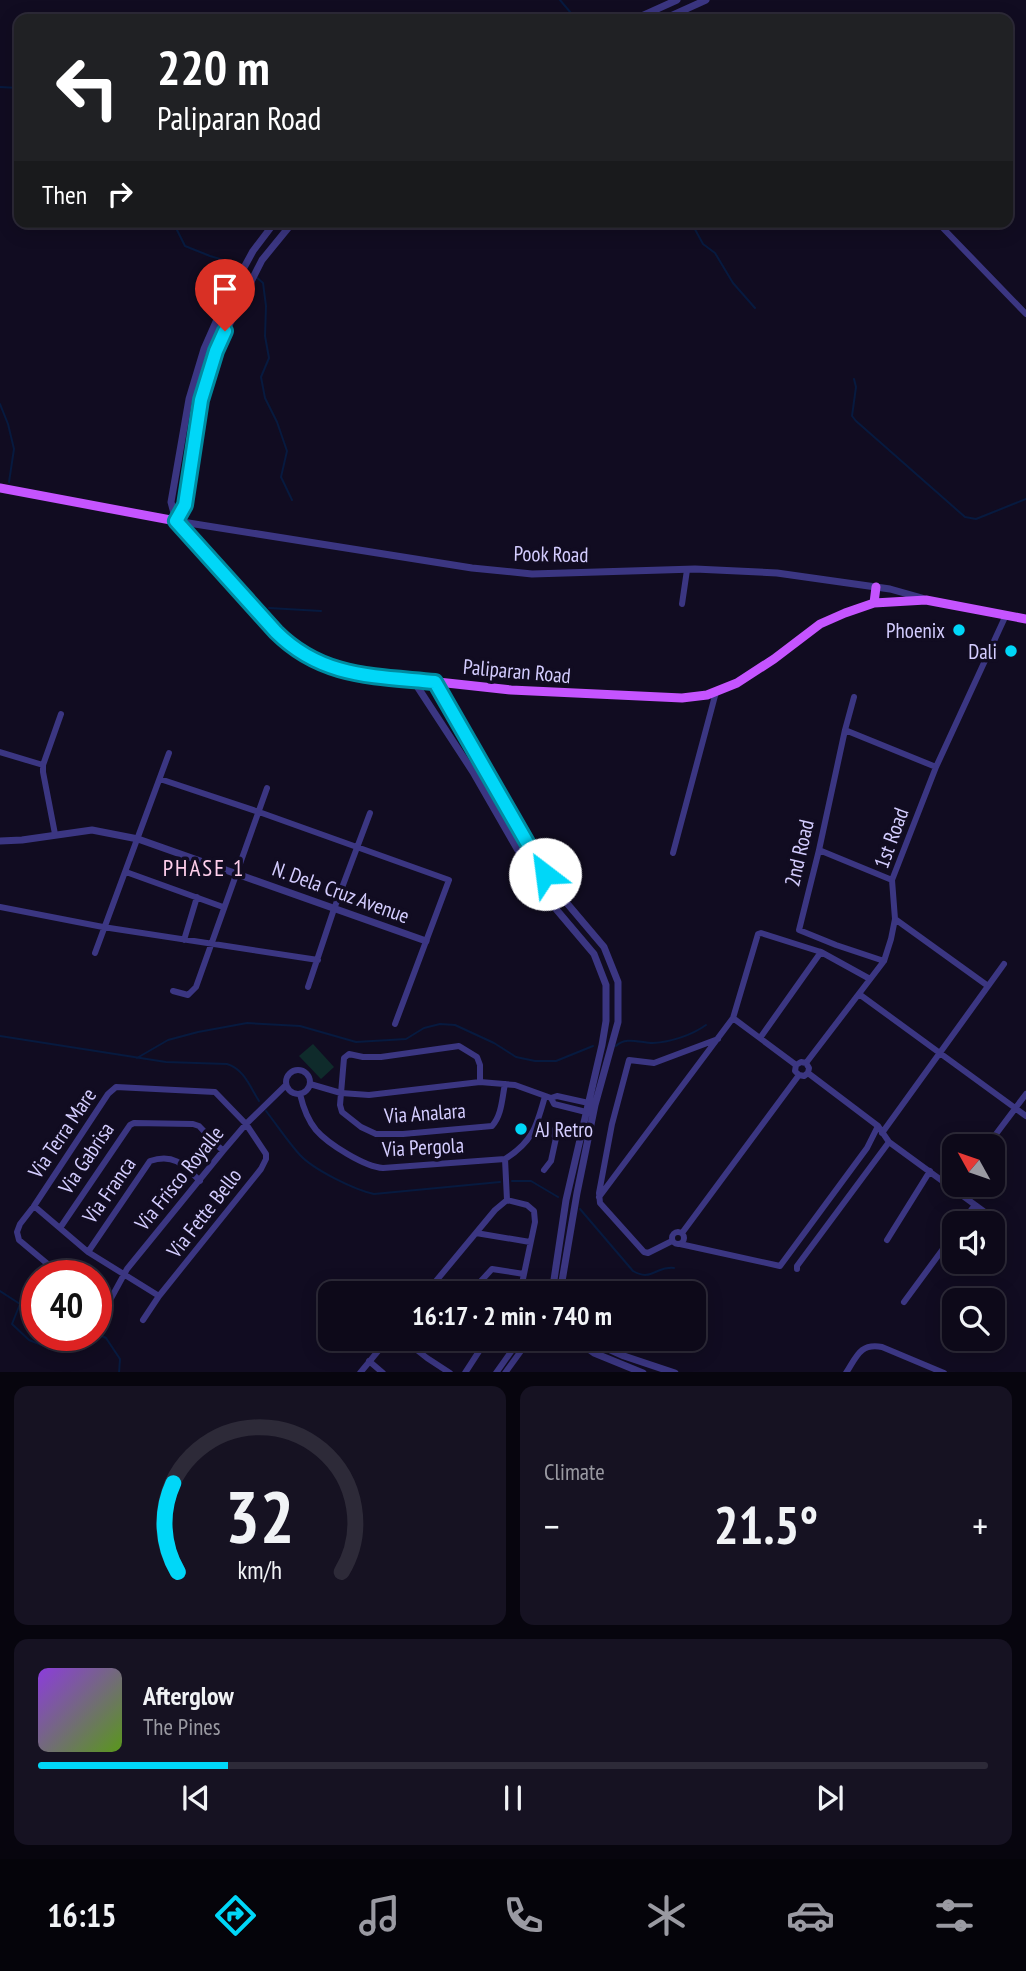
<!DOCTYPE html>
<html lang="en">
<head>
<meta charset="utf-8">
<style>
  body { margin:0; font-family:"PT Sans Narrow",sans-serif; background:#161222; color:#f1f3f6; height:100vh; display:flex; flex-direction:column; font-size:26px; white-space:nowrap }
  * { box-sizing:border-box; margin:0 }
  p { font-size:23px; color:#9a9aa2 }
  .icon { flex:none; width:38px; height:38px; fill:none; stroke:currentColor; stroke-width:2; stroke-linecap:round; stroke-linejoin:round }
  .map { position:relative; height:1372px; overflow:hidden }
  .details { display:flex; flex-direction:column; gap:14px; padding:14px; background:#07050e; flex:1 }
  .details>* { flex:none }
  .hud { position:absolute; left:14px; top:14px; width:999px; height:214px; border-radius:14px; box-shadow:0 4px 18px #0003,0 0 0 2px #2d2a38; background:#202124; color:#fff; overflow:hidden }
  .needle { width:46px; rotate:310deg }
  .controls { position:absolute; left:942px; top:1134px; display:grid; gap:14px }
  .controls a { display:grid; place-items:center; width:63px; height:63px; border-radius:14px; background:#0d0919; box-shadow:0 4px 18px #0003,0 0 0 2px #2d2a38; font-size:35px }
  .speed { position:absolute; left:21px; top:1260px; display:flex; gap:14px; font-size:35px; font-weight:700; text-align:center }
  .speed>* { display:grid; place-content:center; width:91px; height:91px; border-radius:50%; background:#0d0919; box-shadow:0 4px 18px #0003,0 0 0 2px #2d2a38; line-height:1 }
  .speed .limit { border:10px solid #d22; background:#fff; color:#111 }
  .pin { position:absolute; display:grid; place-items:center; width:60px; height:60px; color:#fff; margin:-72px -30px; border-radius:50% 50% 50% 0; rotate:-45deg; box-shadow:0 0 7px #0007 }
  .pin .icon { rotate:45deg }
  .me { position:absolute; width:77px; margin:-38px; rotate:330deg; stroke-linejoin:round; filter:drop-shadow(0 0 5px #0008) }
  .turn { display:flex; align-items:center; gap:24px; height:147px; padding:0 28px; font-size:32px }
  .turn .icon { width:91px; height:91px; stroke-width:2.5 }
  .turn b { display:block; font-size:49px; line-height:60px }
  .then { display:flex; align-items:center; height:66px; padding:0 28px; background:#0003; gap:14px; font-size:26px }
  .big { font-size:52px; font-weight:800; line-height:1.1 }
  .details .widget { flex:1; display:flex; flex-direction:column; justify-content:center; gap:10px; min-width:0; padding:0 24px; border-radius:14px; background:#161222 }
  .details .dial { align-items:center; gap:0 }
  .dial svg { height:182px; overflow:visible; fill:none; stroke:#2d2a38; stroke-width:7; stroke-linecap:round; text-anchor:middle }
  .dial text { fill:#f1f3f6; stroke:none }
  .song { display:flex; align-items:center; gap:21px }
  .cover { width:84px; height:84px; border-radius:10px; background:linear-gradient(135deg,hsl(270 70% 55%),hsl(90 70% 35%)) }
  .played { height:7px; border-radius:4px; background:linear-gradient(90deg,#00d7f8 20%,#2d2a38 20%) }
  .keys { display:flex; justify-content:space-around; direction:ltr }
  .heat { display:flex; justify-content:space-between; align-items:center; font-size:38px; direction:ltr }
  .details .tiles { flex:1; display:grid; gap:14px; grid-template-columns:1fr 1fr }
  .widget:last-child { grid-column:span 2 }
  .trip { position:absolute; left:318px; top:1281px; width:388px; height:70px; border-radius:14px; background:#0d0919; box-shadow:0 4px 18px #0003,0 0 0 2px #2d2a38; font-weight:800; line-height:70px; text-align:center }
  .dock { display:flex; height:112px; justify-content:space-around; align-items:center; background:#05040a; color:#9a9aa2 }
  .dock .icon { width:49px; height:49px }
  .dock .current { color:#00d7f8 }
  .dock b { font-size:32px; color:#f1f3f6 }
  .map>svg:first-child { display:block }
  .green { fill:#0f2b2b }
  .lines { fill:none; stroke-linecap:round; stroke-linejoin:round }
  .stream { stroke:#071a3f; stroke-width:2 }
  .minor { stroke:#3b3682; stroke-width:6 }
  .tertiary { stroke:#3b3682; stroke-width:7 }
  .primary { stroke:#c554ff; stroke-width:9 }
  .route-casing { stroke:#008ca1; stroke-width:18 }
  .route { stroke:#00d7f8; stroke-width:12 }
  .poi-dot { fill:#00d7f8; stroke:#110c21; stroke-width:2.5 }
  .labels { text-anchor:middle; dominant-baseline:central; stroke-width:7; stroke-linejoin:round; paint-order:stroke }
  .street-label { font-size:21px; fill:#d4cdff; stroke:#110c21 }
  .poi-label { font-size:21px; fill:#d4cdff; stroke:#110c21; text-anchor:end }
  .neighbourhood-label { font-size:23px; letter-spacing:2px; fill:#ffcfec; stroke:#110c21 }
</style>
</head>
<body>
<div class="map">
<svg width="1026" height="1373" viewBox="0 0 1026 1373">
  <rect width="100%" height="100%" fill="#110c21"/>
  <path class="green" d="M313,1044L334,1067L321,1079L299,1056Z"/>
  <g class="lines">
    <path class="stream" d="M560,0L576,19
      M0,87L19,88
      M173,222L185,246L210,256L243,266
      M691,222L703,244L715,253L733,283L755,308
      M255,276L263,283L266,306L265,336L269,358L261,377L265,398L277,422L287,451L281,477L292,500
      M854,379L856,387L852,416L856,421L965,517L976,519L1026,499
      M0,404L8,424L14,449L9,482
      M269,608L321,611
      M0,1036L166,1062L227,1064C244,1069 250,1087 259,1101
      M616,1046C626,1036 640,1043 653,1043C671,1042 692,1035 706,1025
      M137,1058L168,1040L198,1032L247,1023L300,1026L356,1042L406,1039L424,1028L440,1024L455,1025L494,1043L516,1057L535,1061H556L593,1046
      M266,1111C277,1125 288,1142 300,1155C314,1170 355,1190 374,1194L500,1182
      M512,1181H531L558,1197
      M580,1209L633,1271C652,1282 655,1266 674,1268
      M0,1291L20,1304L12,1324L29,1340L57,1351L70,1335
      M96,1333L106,1338L120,1359L119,1373"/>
    <path class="minor" d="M937,222L1026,314
      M682,604L687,570
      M854,697L845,730L819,850L799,930L836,945L884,961
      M845,730L936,767
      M0,752L43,765V772L55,834
      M43,765L61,714
      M160,779L259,812L449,880L395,1024
      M819,850L892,880
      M673,853L716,692
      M126,872L223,907
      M0,907L103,927L318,960
      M895,919L988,986
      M184,940L197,897
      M95,953L169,753
      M308,987L334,909L370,813
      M173,991L188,995L196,987L267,788
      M859,994L1026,1116
      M733,1018L796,1065
      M760,1038L821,952
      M806,1063L884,961L891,939L895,919L892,880L936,767L1006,615
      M286 1082a12 12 0 1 1 24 0a12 12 0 1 1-24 0Z
      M808,1073L878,1126L889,1142L993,1218
      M480,1082V1065L477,1057L459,1046L381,1057H363L349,1054L344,1058L340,1105L342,1112L361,1127L376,1134H403L492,1126C502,1115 502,1098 505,1084
      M310,1084L341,1093L369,1095L480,1082L515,1085L551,1098L554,1104L590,1113
      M300,1094C303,1107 307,1119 316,1130C328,1144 365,1167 383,1168L505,1159C533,1142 537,1125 545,1096
      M551,1098L557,1096L593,1104
      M536,1127L551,1130L556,1138L551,1161L544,1170
      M882,1133L1004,964
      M987,1146L1026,1094
      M505,1159L507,1200
      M599,1197L733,1018L758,934L761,933L821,952L870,979
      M507,1200L527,1205L534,1211L535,1222L520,1293
      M34,1206L88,1252L159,1296
      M961,1223L975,1205
      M60,1228L130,1125L134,1123L193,1124L199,1126L223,1151
      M672 1238a6 6 0 1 1 12 0a6 6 0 1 1-12 0Z
      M476,1233L530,1242
      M682,1233L799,1075L804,1076L808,1073L809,1068L806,1063L801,1062L796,1065L795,1071L799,1075
      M887,1240L930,1171
      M672,1241L648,1253L644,1252L600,1203L599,1193L612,1124L629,1060L654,1063L718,1039
      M680,1244L780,1266L867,1148L878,1126
      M88,1252L150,1161C174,1153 184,1165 200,1181
      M797,1269V1266L889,1142
      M62,1276L19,1240L17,1232L20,1224L34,1206L108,1094L116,1087L215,1092L246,1124L266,1154V1159L261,1169L159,1296L143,1320
      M426,1293L495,1210L507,1200
      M470,1293L492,1269L524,1274
      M96,1300L103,1304L109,1302L127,1269L223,1151L246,1124L286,1085
      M904,1302L954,1234
      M403,1339L427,1358L450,1373
      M369,1361L383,1373
      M360,1373L388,1339
      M465,1373L487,1339
      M496,1373L520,1339L526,1344
      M505,1373L526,1344L537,1339
      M846,1373C857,1356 860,1343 882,1347L944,1373"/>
    <path class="tertiary" d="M635,19L677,0
      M664,19L706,0
      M176,521L472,568L532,574L695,569L777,573L890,589L922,598
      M176,521L185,505L201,400L216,351L262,260L293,222
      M176,521L171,502L189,399L204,349L223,306L253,251L275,222
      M413,680L473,772L535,880L550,902L594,954L606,985V1021L602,1045L566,1200L552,1293
      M435,682L545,874L560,895L604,947L618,982V1022L595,1105L577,1193L560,1293
      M0,841L22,840L92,830L138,839L426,941
      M574,1339L594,1353L643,1373
      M586,1339L624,1356L675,1373"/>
    <path class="primary" d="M0,488L176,521L204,554L285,640L307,657L331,668L392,677L511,690L682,698L707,695L737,683L774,659L820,624L845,613L874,603L926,600L1026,619
      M874,603L876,587"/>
  </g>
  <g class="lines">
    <g class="route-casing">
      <path id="route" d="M225,331L216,351L201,400L185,505L176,521L276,632C322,678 374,676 435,682L545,874"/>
    </g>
    <use href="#route" class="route"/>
  </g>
  <g class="poi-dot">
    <circle cx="959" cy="630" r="7"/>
    <circle cx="1011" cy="651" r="7"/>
    <circle cx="521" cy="1129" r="7"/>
  </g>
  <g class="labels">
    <g class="street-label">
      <text transform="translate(551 554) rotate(1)">Pook Road</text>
      <text transform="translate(517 671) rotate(5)">Paliparan Road</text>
      <text transform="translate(891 838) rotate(-70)">1st Road</text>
      <text transform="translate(799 853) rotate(-77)">2nd Road</text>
      <text transform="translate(341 892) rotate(20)">N. Dela Cruz Avenue</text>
      <text transform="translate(425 1113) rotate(-4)">Via Analara</text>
      <text transform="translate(62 1133) rotate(-56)">Via Terra Mare</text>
      <text transform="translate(423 1147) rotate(-3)">Via Pergola</text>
      <text transform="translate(86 1158) rotate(-56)">Via Gabrisa</text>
      <text transform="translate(179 1178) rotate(-51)">Via Frisco Royalle</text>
      <text transform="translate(109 1190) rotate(-55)">Via Franca</text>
      <text transform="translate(204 1213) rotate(-52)">Via Fette Bello</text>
    </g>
    <g class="poi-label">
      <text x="945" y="630">Phoenix</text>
      <text x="997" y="651">Dali</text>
      <text x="535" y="1129" text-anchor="start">AJ Retro</text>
    </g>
    <g class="neighbourhood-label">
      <text x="204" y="867">PHASE 1</text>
    </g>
  </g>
</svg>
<div class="controls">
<a><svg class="needle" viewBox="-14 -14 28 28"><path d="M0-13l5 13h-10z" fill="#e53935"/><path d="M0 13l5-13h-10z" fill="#9a9aa2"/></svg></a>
<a><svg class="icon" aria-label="sound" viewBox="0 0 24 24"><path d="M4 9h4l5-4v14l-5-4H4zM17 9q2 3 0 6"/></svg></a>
<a><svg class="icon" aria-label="search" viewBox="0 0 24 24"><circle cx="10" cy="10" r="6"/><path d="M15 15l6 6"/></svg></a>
</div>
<div class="speed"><div class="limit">40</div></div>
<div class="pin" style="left:225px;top:331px;background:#d93025"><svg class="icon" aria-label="arrive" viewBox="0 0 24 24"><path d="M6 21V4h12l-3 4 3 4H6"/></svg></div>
<svg class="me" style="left:545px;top:874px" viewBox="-20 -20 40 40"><circle r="19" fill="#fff"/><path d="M0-13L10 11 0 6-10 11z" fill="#00d7f8"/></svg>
<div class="trip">16:17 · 2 min · 740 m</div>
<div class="hud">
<div class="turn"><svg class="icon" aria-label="left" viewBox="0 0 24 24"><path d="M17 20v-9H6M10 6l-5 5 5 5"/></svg><div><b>220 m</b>Paliparan Road</div></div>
<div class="then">Then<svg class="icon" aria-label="right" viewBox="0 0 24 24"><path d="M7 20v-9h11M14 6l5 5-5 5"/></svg></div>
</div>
</div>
<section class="details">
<div class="tiles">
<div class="widget dial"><svg viewBox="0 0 100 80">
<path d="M14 69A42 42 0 1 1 86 69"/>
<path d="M14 69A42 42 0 0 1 12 30" stroke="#00d7f8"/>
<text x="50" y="56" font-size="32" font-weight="700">32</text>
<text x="50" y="72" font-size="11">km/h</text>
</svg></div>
<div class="widget"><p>Climate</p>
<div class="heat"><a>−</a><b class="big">21.5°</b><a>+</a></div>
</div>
<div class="widget">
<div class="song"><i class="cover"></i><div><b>Afterglow</b><p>The Pines</p></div></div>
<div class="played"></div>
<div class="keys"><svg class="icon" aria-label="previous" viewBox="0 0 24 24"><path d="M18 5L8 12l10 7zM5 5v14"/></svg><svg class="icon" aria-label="pause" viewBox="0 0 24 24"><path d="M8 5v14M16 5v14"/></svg><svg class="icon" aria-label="next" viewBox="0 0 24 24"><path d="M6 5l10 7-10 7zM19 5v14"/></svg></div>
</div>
</div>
</section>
<nav class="dock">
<b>16:15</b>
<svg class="icon current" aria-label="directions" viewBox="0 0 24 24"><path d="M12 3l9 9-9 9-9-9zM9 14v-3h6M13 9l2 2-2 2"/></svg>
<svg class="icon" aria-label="music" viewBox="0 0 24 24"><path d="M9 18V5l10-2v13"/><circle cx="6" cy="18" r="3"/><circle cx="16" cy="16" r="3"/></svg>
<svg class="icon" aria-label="phone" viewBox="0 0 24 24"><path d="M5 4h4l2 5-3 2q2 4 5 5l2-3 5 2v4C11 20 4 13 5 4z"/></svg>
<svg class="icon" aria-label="climate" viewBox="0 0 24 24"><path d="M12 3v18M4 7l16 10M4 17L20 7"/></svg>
<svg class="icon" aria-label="car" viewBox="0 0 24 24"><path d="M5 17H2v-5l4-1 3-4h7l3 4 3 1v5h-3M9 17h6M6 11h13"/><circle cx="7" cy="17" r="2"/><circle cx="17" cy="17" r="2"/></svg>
<svg class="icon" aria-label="filters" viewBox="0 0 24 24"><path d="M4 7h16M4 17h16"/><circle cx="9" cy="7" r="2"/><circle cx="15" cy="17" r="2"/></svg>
</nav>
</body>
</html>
